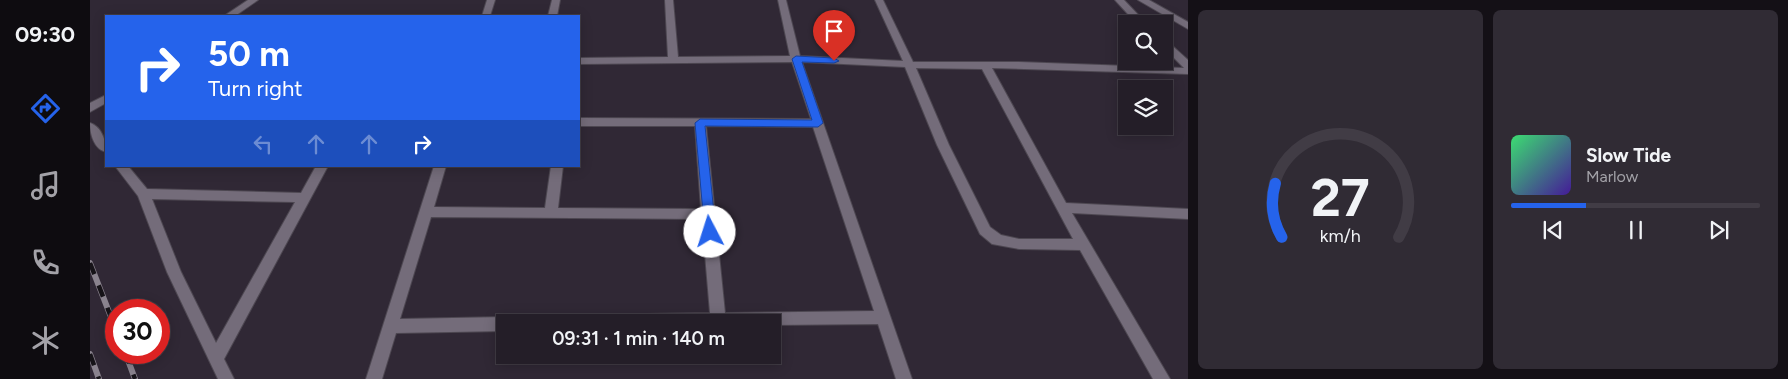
<!DOCTYPE html>
<html lang="en">
<head>
<meta charset="utf-8">
<style>
  body { margin:0; font-family:Figtree,sans-serif; background:#302b34; color:#f1f3f6; height:100vh; display:flex; flex-direction:column; font-size:19px; white-space:nowrap }
  * { box-sizing:border-box; margin:0 }
  p { font-size:16px; color:#a3a2a8 }
  .icon { flex:none; width:28px; height:28px; fill:none; stroke:currentColor; stroke-width:2; stroke-linecap:round; stroke-linejoin:round }
  .map { position:relative; flex:1; overflow:hidden }
  .side { display:flex; flex-direction:column; gap:10px; padding:10px; background:#141016; width:600px }
  .side>* { flex:none }
  .guide { position:absolute; left:15px; top:15px; width:475px; height:152px; border-radius:0px; box-shadow:0 2px 12px #0003,0 0 0 1px #413c45; background:#2563eb; color:#fff; overflow:hidden }
  .tools { position:absolute; left:1028px; top:15px; display:grid; gap:10px }
  .tools a { display:grid; place-items:center; width:55px; height:55px; border-radius:0px; background:#241e28; box-shadow:0 2px 12px #0003,0 0 0 1px #413c45; font-size:25px }
  .speed { position:absolute; left:15px; top:299px; display:flex; gap:10px; font-size:25px; font-weight:700; text-align:center }
  .speed>* { display:grid; place-content:center; width:65px; height:65px; border-radius:50%; background:#241e28; box-shadow:0 2px 12px #0003,0 0 0 1px #413c45; line-height:1 }
  .speed .limit { border:8px solid #d22; background:#fff; color:#111 }
  .pin { position:absolute; display:grid; place-items:center; width:42px; height:42px; color:#fff; margin:-51px -21px; border-radius:50% 50% 50% 0; rotate:-45deg; box-shadow:0 0 5px #0007 }
  .pin .icon { rotate:45deg }
  .me { position:absolute; width:55px; margin:-28px; rotate:355deg; stroke-linejoin:round; filter:drop-shadow(0 0 4px #0008) }
  .turn { display:flex; align-items:center; gap:18px; height:105px; padding:0 20px; font-size:22px }
  .turn .icon { width:65px; height:65px; stroke-width:2.5 }
  .turn b { display:block; font-size:35px; line-height:42px }
  .lanes { display:flex; align-items:center; height:48px; padding:0 20px; background:#0003; justify-content:center; gap:25px; direction:ltr }
  .lanes .off { opacity:.35 }
  .side .tile { flex:1; display:flex; flex-direction:column; justify-content:center; gap:8px; min-width:0; padding:0 18px; border-radius:8px; background:#302b34 }
  .side .dial { align-items:center; gap:0 }
  .dial svg { height:130px; overflow:visible; fill:none; stroke:#413c45; stroke-width:7; stroke-linecap:round; text-anchor:middle }
  .dial text { fill:#f1f3f6; stroke:none }
  .song { display:flex; align-items:center; gap:15px }
  .cover { width:60px; height:60px; border-radius:8px; background:linear-gradient(135deg,hsl(140 70% 55%),hsl(260 70% 35%)) }
  .played { height:5px; border-radius:2px; background:linear-gradient(90deg,#2563eb 30%,#413c45 30%) }
  .keys { display:flex; justify-content:space-around; direction:ltr }
  .side .tiles { flex:1; display:grid; gap:10px; grid-template-columns:repeat(2,1fr) }
  .trip { position:absolute; left:406px; top:314px; width:285px; height:50px; border-radius:0px; background:#241e28; box-shadow:0 2px 12px #0003,0 0 0 1px #413c45; font-weight:600; line-height:50px; text-align:center }
  main { display:flex; flex:1; min-height:0 }
  .tabs { display:flex; flex-direction:column; width:90px; justify-content:space-around; align-items:center; background:#0e0c10; color:#a3a2a8 }
  .tabs .icon { width:35px; height:35px }
  .tabs .active { color:#2563eb }
  .tabs b { font-size:22px; color:#f1f3f6 }
  .map>svg:first-child { display:block }
  .lines { fill:none; stroke-linecap:round; stroke-linejoin:round }
  .minor-casing { stroke:#4d4751; stroke-width:2 }
  .minor { fill:#746c7a; fill-rule:evenodd }
  .rail-casing { stroke:#8a838e; stroke-width:6 }
  .rail { stroke:#161318; stroke-width:4.5; stroke-dasharray:12; stroke-linecap:butt }
  .route { fill:#2563eb; stroke:#184099 }
</style>
</head>
<body>
<main>
<nav class="tabs">
<b>09:30</b>
<svg class="icon active" aria-label="directions" viewBox="0 0 24 24"><path d="M12 3l9 9-9 9-9-9zM9 14v-3h6M13 9l2 2-2 2"/></svg>
<svg class="icon" aria-label="music" viewBox="0 0 24 24"><path d="M9 18V5l10-2v13"/><circle cx="6" cy="18" r="3"/><circle cx="16" cy="16" r="3"/></svg>
<svg class="icon" aria-label="phone" viewBox="0 0 24 24"><path d="M5 4h4l2 5-3 2q2 4 5 5l2-3 5 2v4C11 20 4 13 5 4z"/></svg>
<svg class="icon" aria-label="climate" viewBox="0 0 24 24"><path d="M12 3v18M4 7l16 10M4 17L20 7"/></svg>
</nav>
<div class="map">
<svg width="1098" height="379" viewBox="0 0 1098 379">
  <rect width="100%" height="100%" fill="#302835"/>
  <g class="lines">
    <g class="minor-casing">
      <path id="minor" d="M158,0H168L145,16H134Z
        M397,0H405L400,16H392Z
        M462,0H470L467,16H458Z
        M575,0H583L588,57L700,56L688,0H696L710,56L813,61L785,0H793L823,62H929L1094,68L1074,48V40L1077,41L1098,60V74L902,68L976,203L1098,209V219L982,213L1080,379H1063L990,250L929,249L902,244L890,234L847,145L815,67L712,62L822,379H806L788,324L682,325V322H486L488,317L493,315L620,313L612,219L341,217L310,319L415,317L420,319L422,322H415V331L306,333L292,379H276L344,166H356L344,207L455,208L461,166H473L468,208L611,209L605,126H489V118L721,119L702,62L489,64V58L578,57ZM826,68L892,69L983,239H929L911,235L900,227L859,145ZM616,126L723,127L784,311L635,313Z
        M1025,0H1034L1057,24H1047Z
        M1048,0H1059L1098,22V29Z
        M16,95V103L0,112V103Z
        M0,123C12,127 16,141 16,152C4,149 0,134 0,123Z
        M25,166H38L57,189L211,193L226,166H238L134,359L144,379H128L77,272L48,196ZM62,199L205,202L126,343L91,272Z"/>
    </g>
    <use href="#minor" class="minor"/>
    <g class="rail-casing">
      <path id="rail" d="M0,263L26,330
        M35,352L45,379
        M0,354L9,379"/>
    </g>
    <use href="#rail" class="rail"/>
  </g>
  <path class="route" d="M706,56L744,58L749,61L744,63L712,62L733,123L728,127L615,126L626,232L624,235H615L605,123L610,119L722,120L702,59Z"/>
</svg>
<div class="tools">
<a><svg class="icon" aria-label="search" viewBox="0 0 24 24"><circle cx="10" cy="10" r="6"/><path d="M15 15l6 6"/></svg></a>
<a><svg class="icon" aria-label="layers" viewBox="0 0 24 24"><path d="M12 4l9 5-9 5-9-5zM3 14l9 5 9-5"/></svg></a>
</div>
<div class="speed"><div class="limit">30</div></div>
<div class="pin" style="left:744px;top:61px;background:#d93025"><svg class="icon" aria-label="arrive" viewBox="0 0 24 24"><path d="M6 21V4h12l-3 4 3 4H6"/></svg></div>
<svg class="me" style="left:620px;top:232px" viewBox="-20 -20 40 40"><circle r="19" fill="#fff"/><path d="M0-13L10 11 0 6-10 11z" fill="#2563eb"/></svg>
<div class="trip">09:31 · 1 min · 140 m</div>
<div class="guide">
<div class="turn"><svg class="icon" aria-label="right" viewBox="0 0 24 24"><path d="M7 20v-9h11M14 6l5 5-5 5"/></svg><div><b>50 m</b>Turn right</div></div>
<div class="lanes"><svg class="icon off" aria-label="left" viewBox="0 0 24 24"><path d="M17 20v-9H6M10 6l-5 5 5 5"/></svg><svg class="icon off" aria-label="ahead" viewBox="0 0 24 24"><path d="M12 20V5M6 11l6-6 6 6"/></svg><svg class="icon off" aria-label="ahead" viewBox="0 0 24 24"><path d="M12 20V5M6 11l6-6 6 6"/></svg><svg class="icon" aria-label="right" viewBox="0 0 24 24"><path d="M7 20v-9h11M14 6l5 5-5 5"/></svg></div>
</div>
</div>
<section class="side">
<div class="tiles">
<div class="tile dial"><svg viewBox="0 0 100 80">
<path d="M14 69A42 42 0 1 1 86 69"/>
<path d="M14 69A42 42 0 0 1 10 36" stroke="#2563eb"/>
<text x="50" y="56" font-size="32" font-weight="700">27</text>
<text x="50" y="72" font-size="11">km/h</text>
</svg></div>
<div class="tile">
<div class="song"><i class="cover"></i><div><b>Slow Tide</b><p>Marlow</p></div></div>
<div class="played"></div>
<div class="keys"><svg class="icon" aria-label="previous" viewBox="0 0 24 24"><path d="M18 5L8 12l10 7zM5 5v14"/></svg><svg class="icon" aria-label="pause" viewBox="0 0 24 24"><path d="M8 5v14M16 5v14"/></svg><svg class="icon" aria-label="next" viewBox="0 0 24 24"><path d="M6 5l10 7-10 7zM19 5v14"/></svg></div>
</div>
</div>
</section>
</main>
</body>
</html>
